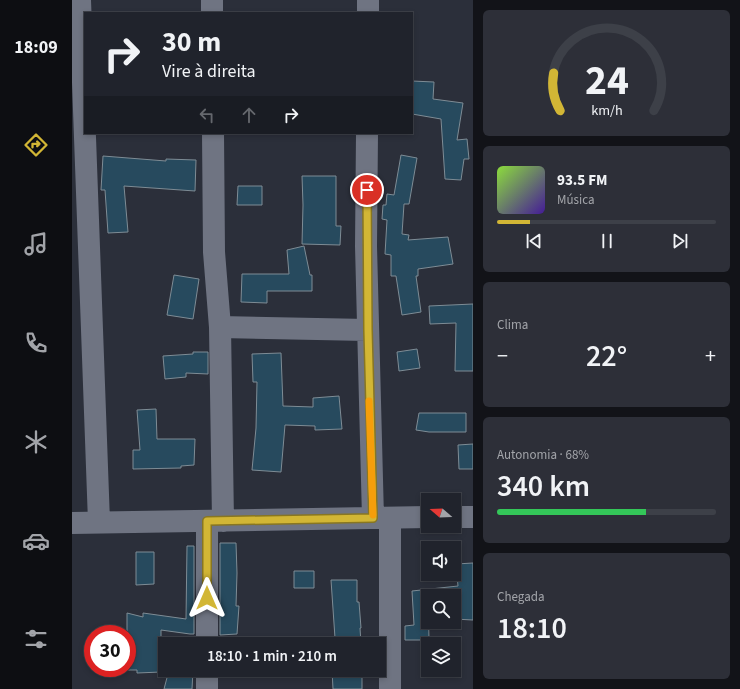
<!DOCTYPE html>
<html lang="pt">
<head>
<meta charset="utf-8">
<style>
  body { margin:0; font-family:"Source Sans 3",sans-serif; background:#2d2f38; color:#f1f3f6; height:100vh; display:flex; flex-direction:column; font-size:15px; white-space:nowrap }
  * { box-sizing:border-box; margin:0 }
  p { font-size:13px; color:#a2a4a9 }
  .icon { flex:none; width:22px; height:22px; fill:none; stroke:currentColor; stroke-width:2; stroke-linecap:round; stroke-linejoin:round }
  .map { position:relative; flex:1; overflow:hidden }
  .sheet { display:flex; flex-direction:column; gap:10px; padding:10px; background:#121318; width:267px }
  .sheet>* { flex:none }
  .top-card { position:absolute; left:12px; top:12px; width:329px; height:122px; border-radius:0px; box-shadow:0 2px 6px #0003,0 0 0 1px #3d4048; background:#20232c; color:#f1f3f6; overflow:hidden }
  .needle { width:26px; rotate:289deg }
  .tools { position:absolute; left:349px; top:493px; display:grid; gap:8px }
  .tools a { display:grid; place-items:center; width:40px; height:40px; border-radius:0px; background:#20232c; box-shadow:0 2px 6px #0003,0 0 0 1px #3d4048; font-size:20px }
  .speed { position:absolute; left:12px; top:625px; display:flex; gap:8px; font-size:20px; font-weight:700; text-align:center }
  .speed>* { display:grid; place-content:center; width:52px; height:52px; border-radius:50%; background:#20232c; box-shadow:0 2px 6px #0003,0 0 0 1px #3d4048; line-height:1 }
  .speed .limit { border:6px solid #d22; background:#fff; color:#111 }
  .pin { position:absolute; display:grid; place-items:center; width:34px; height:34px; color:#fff; margin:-17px; border:2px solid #fff; border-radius:50%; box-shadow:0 1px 4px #0007 }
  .me { position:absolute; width:44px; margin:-22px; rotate:0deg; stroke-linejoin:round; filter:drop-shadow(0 0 3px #0008) }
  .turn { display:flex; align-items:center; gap:14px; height:84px; padding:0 12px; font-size:18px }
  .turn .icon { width:52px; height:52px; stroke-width:2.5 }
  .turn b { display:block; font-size:28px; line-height:34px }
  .lanes { display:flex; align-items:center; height:38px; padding:0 12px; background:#0003; justify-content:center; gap:20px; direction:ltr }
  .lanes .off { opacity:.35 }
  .big { font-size:30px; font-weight:600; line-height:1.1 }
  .sheet .tile { flex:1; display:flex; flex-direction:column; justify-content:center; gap:6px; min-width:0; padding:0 14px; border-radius:6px; background:#2d2f38 }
  .sheet .dial { align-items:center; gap:0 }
  .dial svg { height:104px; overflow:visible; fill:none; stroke:#3d4048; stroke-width:7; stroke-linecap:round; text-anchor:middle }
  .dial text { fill:#f1f3f6; stroke:none }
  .song { display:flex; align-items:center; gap:12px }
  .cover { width:48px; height:48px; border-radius:6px; background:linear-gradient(135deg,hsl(90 70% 55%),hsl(260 70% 35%)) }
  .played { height:4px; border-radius:2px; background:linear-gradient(90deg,#d2b635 15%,#3d4048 15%) }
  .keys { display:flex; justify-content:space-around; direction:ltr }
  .heat { display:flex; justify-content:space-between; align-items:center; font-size:22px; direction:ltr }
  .charge { height:6px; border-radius:3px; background:linear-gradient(90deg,#34c759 68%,#3d4048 0) }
  .trip { position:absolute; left:86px; top:637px; width:228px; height:40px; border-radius:0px; background:#20232c; box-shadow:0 2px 6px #0003,0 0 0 1px #3d4048; font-weight:600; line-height:40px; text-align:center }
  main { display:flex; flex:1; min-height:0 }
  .tab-bar { display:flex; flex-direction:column; width:72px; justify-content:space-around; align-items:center; background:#0d0e12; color:#a2a4a9 }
  .tab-bar .icon { width:28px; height:28px }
  .tab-bar .on { color:#d2b635 }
  .tab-bar b { font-size:18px; color:#f1f3f6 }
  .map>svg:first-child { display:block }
  .building { fill:#274a5e; stroke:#7e8c95 }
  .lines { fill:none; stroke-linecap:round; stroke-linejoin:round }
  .minor { stroke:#6f7482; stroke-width:22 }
  .route-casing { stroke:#887622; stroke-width:10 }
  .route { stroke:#d2b635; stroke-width:7 }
  .slow { stroke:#f59e0b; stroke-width:7 }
</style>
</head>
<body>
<main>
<nav class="tab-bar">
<b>18:09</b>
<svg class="icon on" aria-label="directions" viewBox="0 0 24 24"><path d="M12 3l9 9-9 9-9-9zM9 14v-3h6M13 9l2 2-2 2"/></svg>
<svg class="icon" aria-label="music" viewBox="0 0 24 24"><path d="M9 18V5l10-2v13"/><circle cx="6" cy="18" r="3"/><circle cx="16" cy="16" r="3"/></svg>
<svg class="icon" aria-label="phone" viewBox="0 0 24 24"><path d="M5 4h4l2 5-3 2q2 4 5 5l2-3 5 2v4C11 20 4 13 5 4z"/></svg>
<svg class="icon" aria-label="climate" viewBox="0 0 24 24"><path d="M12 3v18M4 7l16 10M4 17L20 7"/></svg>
<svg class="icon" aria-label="car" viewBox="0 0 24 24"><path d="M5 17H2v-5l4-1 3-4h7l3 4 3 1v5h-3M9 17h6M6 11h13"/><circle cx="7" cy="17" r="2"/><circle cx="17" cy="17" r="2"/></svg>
<svg class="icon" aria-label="filters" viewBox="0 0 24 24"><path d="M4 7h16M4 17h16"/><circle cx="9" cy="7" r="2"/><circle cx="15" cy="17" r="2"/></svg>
</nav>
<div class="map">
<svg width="401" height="689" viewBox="0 0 401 689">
  <rect width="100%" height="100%" fill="#2b2f3a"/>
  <path class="building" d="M340,81L362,82L361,99L391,103L385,140L395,139L397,159H392L389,180L373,179L369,119L340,114Z
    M329,155L345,158L337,204H332L330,234L337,235L336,240L376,237L381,264L346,269V276H344L349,312L330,315L324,276H319V255L313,254L315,220L310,219L311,205H314L315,194L322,195Z
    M31,156L94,161V159L124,160L123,191L52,186L56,232L36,233L33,190H29Z
    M230,176H264V226H269L268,245L230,244L231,205Z
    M166,186H190V205H165Z
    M232,246L238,275H240V291H195V303L169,302L170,274H217L215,250Z
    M102,275L127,279L121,319L95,315Z
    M401,304V371H383L384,323L358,324L357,306Z
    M345,349L348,368L327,371L325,352Z
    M121,352H136V374L114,373V377L93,379L91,356L121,354Z
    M209,353L211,406L241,407V398L267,396L270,429L243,430V426L213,425L209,472L180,470L184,428L185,382H181L180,354Z
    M84,409L85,439H123L122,465L109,466V468L61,469V450H68L65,410Z
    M347,413H394V432H357L344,430Z
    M401,444V469H387L386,445Z
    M148,543H164L165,573L164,606H167L165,634L148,635Z
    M115,546H122V634H118L89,630V672L65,673V670H55V613L71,617V613L114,619Z
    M64,552H82V584L64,585Z
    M401,563V620L382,619V596H356L357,640H333V626L342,625L340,591L386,586L384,564Z
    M222,571H242V588H222Z
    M259,580H285V602H287L289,628H288L289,644H260V638H263Z
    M97,670H121L120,689H92Z
    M260,670H290V689H261Z"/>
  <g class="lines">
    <path class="minor" d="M8,0L27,522
      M140,0V13
      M296,13V0
      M141,133L142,252L148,327L151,521
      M295,133L294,246L301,518
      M148,327L295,330
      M382,517H401
      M0,523L356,517
      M135,644V521
      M135,689V670
      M318,689V518"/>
  </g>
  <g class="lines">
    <g class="route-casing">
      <path id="route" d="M135,598V521L301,518L296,330L295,190"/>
    </g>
    <use href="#route" class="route"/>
    <path class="slow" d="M297,401L301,515"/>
  </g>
</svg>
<div class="tools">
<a><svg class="needle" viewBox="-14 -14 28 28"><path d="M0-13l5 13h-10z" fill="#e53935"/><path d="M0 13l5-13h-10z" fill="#a2a4a9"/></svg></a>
<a><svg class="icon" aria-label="sound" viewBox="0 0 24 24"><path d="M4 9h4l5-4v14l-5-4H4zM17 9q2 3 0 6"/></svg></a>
<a><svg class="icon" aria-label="search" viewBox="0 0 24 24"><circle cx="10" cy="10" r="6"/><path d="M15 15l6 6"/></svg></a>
<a><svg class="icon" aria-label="layers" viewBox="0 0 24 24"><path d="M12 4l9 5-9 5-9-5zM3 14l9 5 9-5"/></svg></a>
</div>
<div class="speed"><div class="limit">30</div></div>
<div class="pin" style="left:295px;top:190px;background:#d93025"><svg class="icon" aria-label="arrive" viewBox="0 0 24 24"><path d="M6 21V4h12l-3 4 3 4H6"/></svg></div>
<svg class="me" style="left:135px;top:598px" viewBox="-20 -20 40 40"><path d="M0-17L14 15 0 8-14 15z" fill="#d2b635" stroke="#fff" stroke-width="4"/></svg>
<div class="trip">18:10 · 1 min · 210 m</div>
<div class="top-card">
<div class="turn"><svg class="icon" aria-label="right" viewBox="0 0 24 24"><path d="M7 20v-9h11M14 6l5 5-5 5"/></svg><div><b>30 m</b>Vire à direita</div></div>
<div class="lanes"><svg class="icon off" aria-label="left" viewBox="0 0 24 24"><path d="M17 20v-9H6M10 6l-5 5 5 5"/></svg><svg class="icon off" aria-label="ahead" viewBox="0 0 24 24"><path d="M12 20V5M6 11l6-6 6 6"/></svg><svg class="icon" aria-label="right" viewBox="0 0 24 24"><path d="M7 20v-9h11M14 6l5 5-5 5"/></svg></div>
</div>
</div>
<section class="sheet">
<div class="tile dial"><svg viewBox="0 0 100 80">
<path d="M14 69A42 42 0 1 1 86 69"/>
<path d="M14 69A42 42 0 0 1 9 40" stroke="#d2b635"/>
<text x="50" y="56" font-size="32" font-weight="700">24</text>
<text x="50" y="72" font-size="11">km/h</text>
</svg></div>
<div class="tile">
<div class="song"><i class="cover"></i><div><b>93.5 FM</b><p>Música</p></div></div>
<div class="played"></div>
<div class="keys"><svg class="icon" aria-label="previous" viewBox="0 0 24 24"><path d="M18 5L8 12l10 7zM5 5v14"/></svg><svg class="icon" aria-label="pause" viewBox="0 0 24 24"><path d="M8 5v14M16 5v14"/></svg><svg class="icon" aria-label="next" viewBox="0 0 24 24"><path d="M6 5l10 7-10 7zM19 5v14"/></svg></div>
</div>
<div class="tile"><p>Clima</p>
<div class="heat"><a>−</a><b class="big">22°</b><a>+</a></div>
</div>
<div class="tile"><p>Autonomia · 68%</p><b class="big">340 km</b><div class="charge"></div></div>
<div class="tile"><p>Chegada</p><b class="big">18:10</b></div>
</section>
</main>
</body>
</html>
